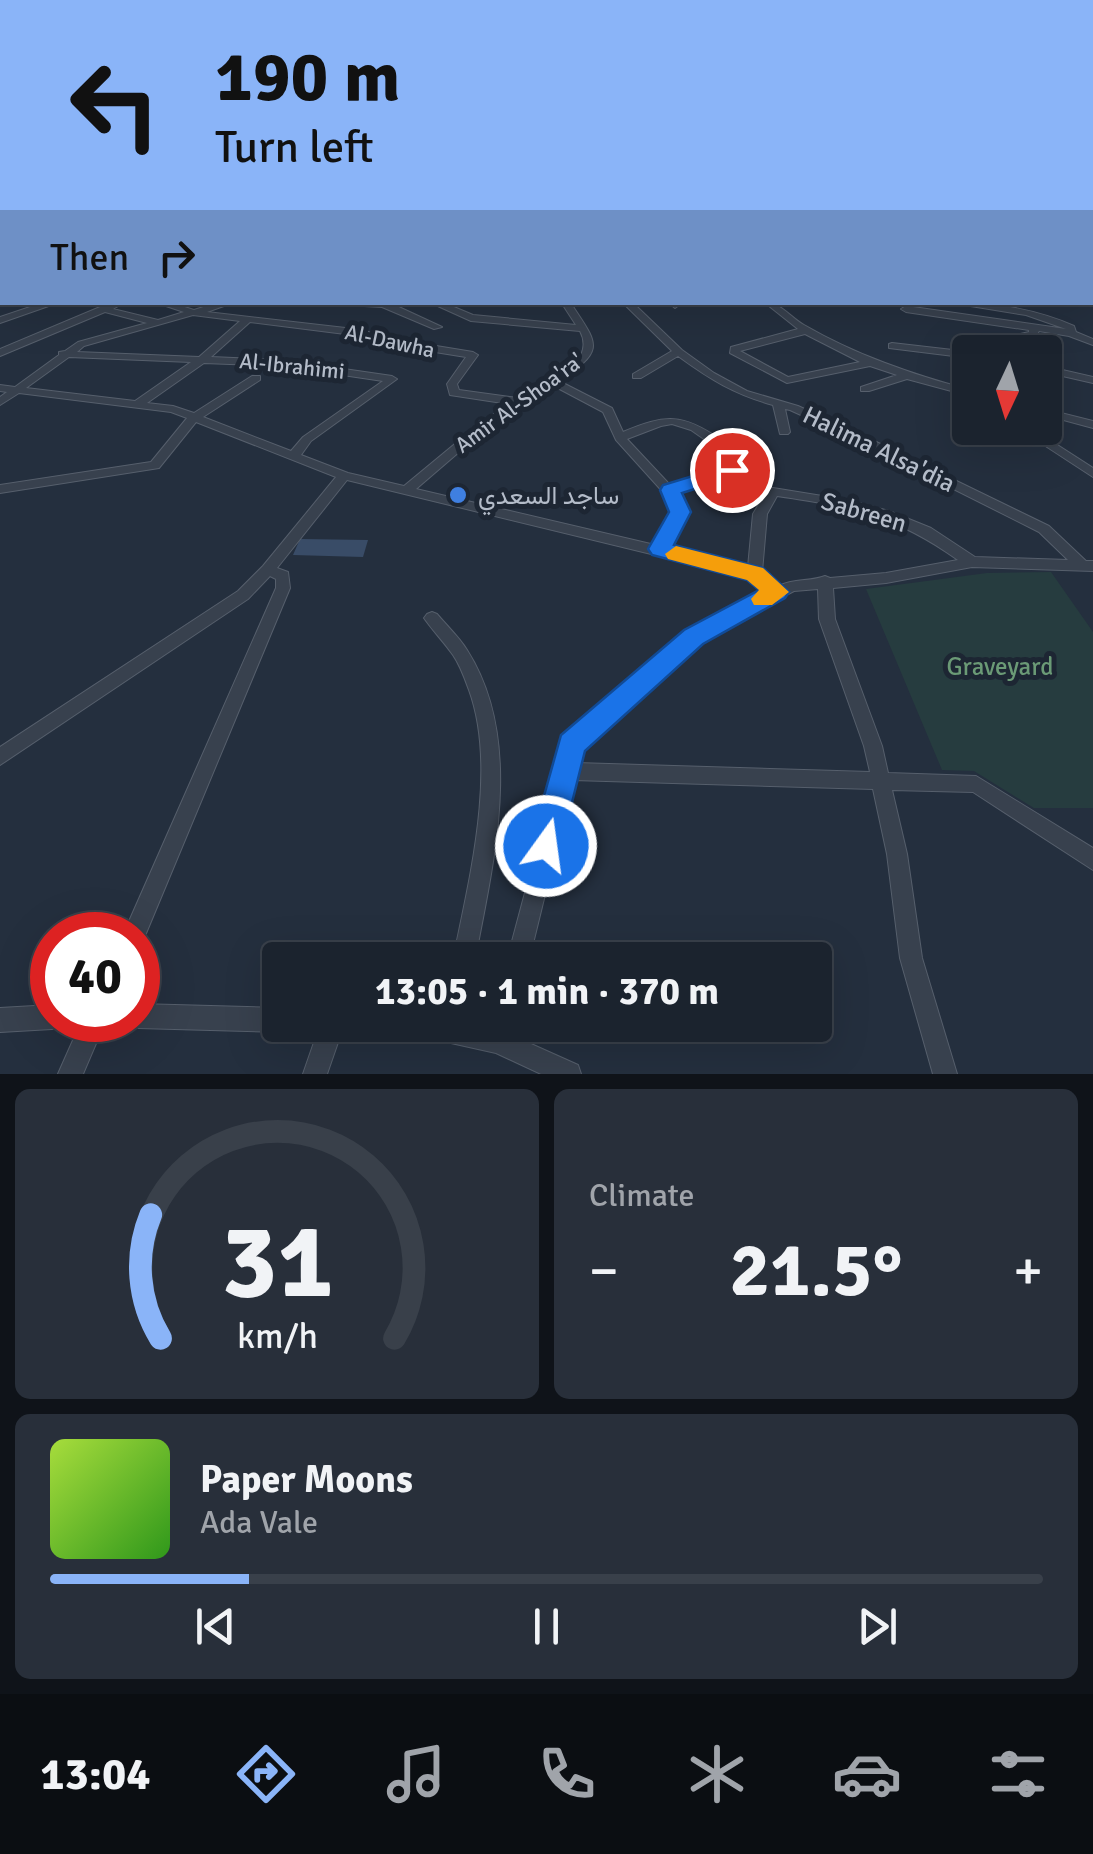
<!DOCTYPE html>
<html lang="en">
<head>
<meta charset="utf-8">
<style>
  body { margin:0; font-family:Signika,Vazirmatn,sans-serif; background:#282f3a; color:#f1f3f6; height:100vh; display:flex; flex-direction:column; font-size:38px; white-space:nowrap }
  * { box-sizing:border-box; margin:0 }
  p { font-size:32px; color:#a0a4aa }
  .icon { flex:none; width:55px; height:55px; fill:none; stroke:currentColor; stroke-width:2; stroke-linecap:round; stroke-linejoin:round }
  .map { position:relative; height:1074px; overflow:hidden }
  .drawer { display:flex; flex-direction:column; gap:15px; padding:15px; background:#0f1319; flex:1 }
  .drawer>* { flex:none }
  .top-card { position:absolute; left:0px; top:0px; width:1095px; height:305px; box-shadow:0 10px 40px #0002,0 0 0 2px #39404a; background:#8ab4f8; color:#111; overflow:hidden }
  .needle { width:65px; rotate:184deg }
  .fabs { position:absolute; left:952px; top:335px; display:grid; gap:20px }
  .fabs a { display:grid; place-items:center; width:110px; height:110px; border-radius:10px; background:#1b232e; box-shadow:0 10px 40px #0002,0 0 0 2px #39404a; font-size:50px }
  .speed { position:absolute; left:30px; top:912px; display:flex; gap:20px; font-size:50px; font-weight:700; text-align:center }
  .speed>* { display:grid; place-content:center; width:130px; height:130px; border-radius:50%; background:#1b232e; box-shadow:0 10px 40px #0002,0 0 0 2px #39404a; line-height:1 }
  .speed .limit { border:15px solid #d22; background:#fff; color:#111 }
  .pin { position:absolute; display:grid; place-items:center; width:85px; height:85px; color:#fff; margin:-42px; border:5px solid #fff; border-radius:50%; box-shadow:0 2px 10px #0007 }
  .me { position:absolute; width:110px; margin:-55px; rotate:14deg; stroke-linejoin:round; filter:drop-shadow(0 0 8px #0008) }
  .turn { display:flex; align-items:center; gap:35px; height:210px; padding:0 50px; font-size:45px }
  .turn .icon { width:130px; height:130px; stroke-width:2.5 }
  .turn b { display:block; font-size:70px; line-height:85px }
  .then { display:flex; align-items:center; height:95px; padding:0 50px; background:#0003; gap:20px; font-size:38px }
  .big { font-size:75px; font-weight:700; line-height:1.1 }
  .drawer .card { flex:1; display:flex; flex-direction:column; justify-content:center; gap:15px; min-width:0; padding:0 35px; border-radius:15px; background:#282f3a }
  .drawer .dial { align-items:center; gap:0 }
  .dial svg { height:260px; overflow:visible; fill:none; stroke:#39404a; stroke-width:7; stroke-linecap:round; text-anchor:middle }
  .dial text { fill:#f1f3f6; stroke:none }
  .song { display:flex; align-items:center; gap:30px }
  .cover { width:120px; height:120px; border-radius:15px; background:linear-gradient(135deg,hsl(80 70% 55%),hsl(110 70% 35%)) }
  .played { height:10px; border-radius:5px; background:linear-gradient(90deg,#8ab4f8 20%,#39404a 20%) }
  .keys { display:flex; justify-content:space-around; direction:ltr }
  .heat { display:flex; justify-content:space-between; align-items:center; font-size:55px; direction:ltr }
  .drawer .tiles { flex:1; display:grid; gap:15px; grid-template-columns:1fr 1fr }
  .card:last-child { grid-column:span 2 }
  .trip { position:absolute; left:262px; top:942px; width:570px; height:100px; border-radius:10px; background:#1b232e; box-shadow:0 10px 40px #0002,0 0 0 2px #39404a; font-weight:700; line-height:100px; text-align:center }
  .dock { display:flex; height:160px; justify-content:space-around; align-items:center; background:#0b0e12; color:#a0a4aa }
  .dock .icon { width:70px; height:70px }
  .dock .selected { color:#8ab4f8 }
  .dock b { font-size:45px; color:#f1f3f6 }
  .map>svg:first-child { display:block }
  .green { fill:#263c3f }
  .water { fill:#394c67 }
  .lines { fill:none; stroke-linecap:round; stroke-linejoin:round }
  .minor-casing { stroke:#565f6c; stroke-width:2 }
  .minor { fill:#38414e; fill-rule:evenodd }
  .route { fill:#1a73e8; stroke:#114b97; stroke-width:2.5 }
  .slow { fill:#f59e0b }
  .shop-dot { fill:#3f7fe0; stroke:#1d2633; stroke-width:4 }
  .labels { text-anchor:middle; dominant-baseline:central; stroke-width:10; stroke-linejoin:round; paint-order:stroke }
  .far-street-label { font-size:22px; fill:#b4bcc9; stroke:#1d2633 }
  .street-label { font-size:25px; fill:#b4bcc9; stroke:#1d2633 }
  .poi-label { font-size:25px; fill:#b4bcc9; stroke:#1d2633; text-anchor:start }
  .park-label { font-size:25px; fill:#6b9a76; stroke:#1d2633 }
</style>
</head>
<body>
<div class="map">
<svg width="1093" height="1074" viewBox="0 0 1093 1074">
  <rect width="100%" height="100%" fill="#242f3e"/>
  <path class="green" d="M1051,572L1093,632V808H1034L974,771L942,770L866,589L987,573Z"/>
  <path class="water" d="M300,539L368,540L363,557L293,555Z"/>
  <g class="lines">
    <g class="minor-casing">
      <path id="minor" d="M1092,116H1093V120H1092Z
        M1092,134H1093V138H1092Z
        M1092,150H1093V154H1092Z
        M1092,175H1093V179H1092Z
        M1092,184H1093V189H1092Z
        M1092,238H1093V242H1092Z
        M0,239H2V243H0Z
        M0,257H2V262H0Z
        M1092,275H1093V281H1092Z
        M1092,286H1093V292H1092Z
        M0,296H2V302H0Z
        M45,302H60L0,323V317Z
        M112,302H125L113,309L158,320L184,312L154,302H169L194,310L219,302H235L207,312L363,330L381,337L473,352L478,355L457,384L459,390L518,398L578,359C585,351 585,340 580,331L471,321L429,302H442L473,315L576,325L561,302H570C598,345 607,349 559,381L612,408L623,432C665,414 683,413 721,440C730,446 739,452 747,459L736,473L677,492C694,511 678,529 667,548L748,567L753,514L768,489L773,488L847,500L889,511L931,528L975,557L1068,560L1039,532L856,440L790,410L785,409L790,432L788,434H780L773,405C734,394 711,380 678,356L641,378H633V374L672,351L622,302H632L682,350L714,373L747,391L798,406L864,436L1049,526L1086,561H1093V571L972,567L886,583L833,588L835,619L882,746L888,773L976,776L1093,848V870L973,792L892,790L907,854L922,958L957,1074H933L900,958L887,854L873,789L573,780L529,960H507L566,739L687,633L767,592L750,578L347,480L277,568L288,572L290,588L142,943L138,945V935H123L276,588V579L270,576L248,599L0,765V747L238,591L263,566L336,477L196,422L159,468L0,493V485L151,462L187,418L171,412L19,393L0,405V397L7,392L0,391V385L15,387L59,355V352L65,351L78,342L147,323L105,312L0,356V349ZM193,315L240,321L199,357L77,352L84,346ZM250,322L361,336L379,343L466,357L447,384L450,395L509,404L479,424L404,486L348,473L301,455L311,441L397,379L392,376L282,360L211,357ZM69,357L191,362L135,401L26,388ZM204,363L282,366L383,381L303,437L291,451L203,417L260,380V376H252L194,413L173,406L147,403ZM552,385L603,412L616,440L672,502L673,512L655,545L416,489L487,428ZM672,424L691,430L734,460L728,467L671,486L627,439L661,426ZM777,496C852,507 895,515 958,560L886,573L830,578L825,576C810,582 794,578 779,586L762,572L767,514ZM818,589L819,619L864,746L870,772L576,763L580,748L699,641L794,591Z
        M342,302H388L442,327L434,329L382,307L346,305Z
        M668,302H678L679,305L675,308Z
        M764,302C780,302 790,317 804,325C856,355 911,374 970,390V396L907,379L869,391H861V387L897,375L870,366L787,383L730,353L731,347L798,329ZM805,334L860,362L788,377L740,351Z
        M946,302C991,302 1033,308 1074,326L1076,332L1093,339V345L1069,336L1039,331L1036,336L1006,343L1013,352H1003L994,342L996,340L1029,332V330L906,312L901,309L906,306L1066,329L1026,315Z
        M892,343L970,352H972H970V358L889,348V344Z
        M1045,366L1093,377V383L1045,372Z
        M1045,409L1093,421V428L1045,415Z
        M1018,428H1031L1093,468V477Z
        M432,612L437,614C447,626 459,637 467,650C525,741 493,862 475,960H453C469,880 498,769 469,690C465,679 460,665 453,655C444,642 433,631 424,618L427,614Z
        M138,1004L280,1008V1025H290L288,1028L280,1032L138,1028L130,1024L128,1020H138Z
        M52,1005V1020H63L60,1025L52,1029L0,1032V1008Z
        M82,1020H106L83,1074H58Z
        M320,1025H344L327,1074H303Z
        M370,1025H479L489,1027V1025H513L511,1035L578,1065L581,1074H541L496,1053L451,1043L382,1037L374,1033Z"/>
    </g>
    <use href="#minor" class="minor"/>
  </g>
  <linearGradient id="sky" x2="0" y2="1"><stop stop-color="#141a22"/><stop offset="0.43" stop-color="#3f4d63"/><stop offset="1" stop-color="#3f4d63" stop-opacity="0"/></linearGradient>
  <rect width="1093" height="265" fill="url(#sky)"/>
  <path class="route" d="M732,464L739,466V475L682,493L691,512L674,545L763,568L789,592L785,598L703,644L585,751L558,858L546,863L534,858L530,846L561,735L684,630L759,590L747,580L652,555L648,549L669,512L660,490L663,485Z"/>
  <path class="slow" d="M676,546L763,568L789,592L772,605H754L751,599L759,590L747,580L668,559L665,554Z"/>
  <circle class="shop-dot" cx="458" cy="495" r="10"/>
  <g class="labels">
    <g class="far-street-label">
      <text transform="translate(390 341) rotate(12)">Al-Dawha</text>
      <text transform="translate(292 366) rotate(6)">Al-Ibrahimi</text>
      <text transform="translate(519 403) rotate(-36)">Amir Al-Shoa'ra'</text>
    </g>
    <g class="street-label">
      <text transform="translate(879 449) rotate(26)">Halima Alsa'dia</text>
      <text transform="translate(864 512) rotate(16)">Sabreen</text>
    </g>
    <g class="poi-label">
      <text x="478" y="495">ساجد السعدي</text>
    </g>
    <g class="park-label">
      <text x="1000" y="666">Graveyard</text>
    </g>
  </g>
</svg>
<div class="fabs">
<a><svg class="needle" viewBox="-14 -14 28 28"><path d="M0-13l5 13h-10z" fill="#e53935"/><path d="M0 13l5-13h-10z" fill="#a0a4aa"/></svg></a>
</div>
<div class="speed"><div class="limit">40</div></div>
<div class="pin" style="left:732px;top:470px;background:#d93025"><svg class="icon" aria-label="arrive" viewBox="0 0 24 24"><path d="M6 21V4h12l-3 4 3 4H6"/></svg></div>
<svg class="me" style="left:546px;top:846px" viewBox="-20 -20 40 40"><circle r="17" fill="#1a73e8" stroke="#fff" stroke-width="3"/><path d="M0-11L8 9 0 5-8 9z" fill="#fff"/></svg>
<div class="trip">13:05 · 1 min · 370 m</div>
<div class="top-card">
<div class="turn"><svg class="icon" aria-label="left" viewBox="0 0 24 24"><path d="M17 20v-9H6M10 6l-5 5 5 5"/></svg><div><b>190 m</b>Turn left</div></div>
<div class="then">Then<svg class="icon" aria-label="right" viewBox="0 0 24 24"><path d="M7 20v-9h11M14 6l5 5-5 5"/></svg></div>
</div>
</div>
<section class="drawer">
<div class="tiles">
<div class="card dial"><svg viewBox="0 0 100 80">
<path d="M14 69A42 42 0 1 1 86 69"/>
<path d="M14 69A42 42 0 0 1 11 31" stroke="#8ab4f8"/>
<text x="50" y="56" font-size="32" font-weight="700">31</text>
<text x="50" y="72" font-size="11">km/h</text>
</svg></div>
<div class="card"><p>Climate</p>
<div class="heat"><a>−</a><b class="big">21.5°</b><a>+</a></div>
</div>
<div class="card">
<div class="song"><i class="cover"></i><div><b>Paper Moons</b><p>Ada Vale</p></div></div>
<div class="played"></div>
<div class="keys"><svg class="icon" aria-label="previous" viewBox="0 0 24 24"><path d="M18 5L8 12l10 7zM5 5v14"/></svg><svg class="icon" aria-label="pause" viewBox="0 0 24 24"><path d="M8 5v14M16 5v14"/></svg><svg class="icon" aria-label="next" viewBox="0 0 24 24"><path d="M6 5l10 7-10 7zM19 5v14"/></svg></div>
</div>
</div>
</section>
<nav class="dock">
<b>13:04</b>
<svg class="icon selected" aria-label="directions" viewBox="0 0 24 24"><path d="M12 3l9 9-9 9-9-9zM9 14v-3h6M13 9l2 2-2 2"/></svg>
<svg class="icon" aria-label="music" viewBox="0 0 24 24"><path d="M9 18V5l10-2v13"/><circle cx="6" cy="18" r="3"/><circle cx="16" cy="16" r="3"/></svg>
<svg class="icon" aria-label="phone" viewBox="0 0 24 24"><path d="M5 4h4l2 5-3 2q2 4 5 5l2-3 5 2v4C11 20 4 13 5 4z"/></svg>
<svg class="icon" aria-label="climate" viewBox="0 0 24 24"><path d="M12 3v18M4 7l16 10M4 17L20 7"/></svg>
<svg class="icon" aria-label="car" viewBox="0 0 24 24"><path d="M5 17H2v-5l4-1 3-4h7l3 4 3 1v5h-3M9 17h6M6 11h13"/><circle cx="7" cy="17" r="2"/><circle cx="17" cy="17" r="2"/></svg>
<svg class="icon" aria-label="filters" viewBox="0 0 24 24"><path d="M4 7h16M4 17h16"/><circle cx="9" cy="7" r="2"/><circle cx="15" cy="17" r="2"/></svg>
</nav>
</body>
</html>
